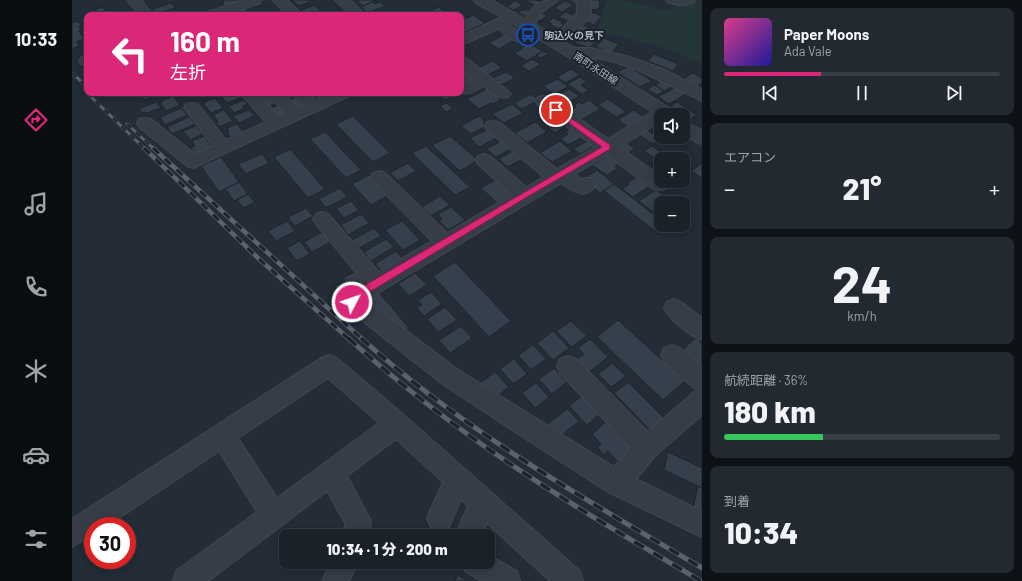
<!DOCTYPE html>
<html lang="ja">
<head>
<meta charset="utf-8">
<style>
  body { margin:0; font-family:Barlow,"Noto Sans JP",sans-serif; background:#232931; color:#f1f3f6; height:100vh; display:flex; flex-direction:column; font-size:15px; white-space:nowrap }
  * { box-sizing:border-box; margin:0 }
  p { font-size:13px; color:#9fa3a8 }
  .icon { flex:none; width:22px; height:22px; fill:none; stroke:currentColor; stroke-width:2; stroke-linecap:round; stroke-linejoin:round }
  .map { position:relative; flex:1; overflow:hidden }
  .sheet { display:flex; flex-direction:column; gap:8px; padding:8px; background:#0e1217; width:320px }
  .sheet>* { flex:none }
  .hud { position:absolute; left:12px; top:12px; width:380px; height:84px; border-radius:8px; box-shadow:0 2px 10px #0003,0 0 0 1px #383e46; background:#db2777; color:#fff; overflow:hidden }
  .controls { position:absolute; left:582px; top:108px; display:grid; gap:8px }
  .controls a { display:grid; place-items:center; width:36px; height:36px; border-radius:8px; background:#1a2129; box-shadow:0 2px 10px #0003,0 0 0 1px #383e46; font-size:20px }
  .speed { position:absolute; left:12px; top:517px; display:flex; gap:8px; font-size:20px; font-weight:700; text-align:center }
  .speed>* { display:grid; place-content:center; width:52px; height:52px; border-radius:50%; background:#1a2129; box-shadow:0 2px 10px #0003,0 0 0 1px #383e46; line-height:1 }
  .speed .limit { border:6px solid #d22; background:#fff; color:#111 }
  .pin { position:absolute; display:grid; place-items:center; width:34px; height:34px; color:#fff; margin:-17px; border:2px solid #fff; border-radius:50%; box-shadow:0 1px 4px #0007 }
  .me { position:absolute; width:44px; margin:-22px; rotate:49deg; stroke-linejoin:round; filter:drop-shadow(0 0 3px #0008) }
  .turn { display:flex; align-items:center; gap:14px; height:84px; padding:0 20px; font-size:18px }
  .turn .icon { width:52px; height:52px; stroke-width:2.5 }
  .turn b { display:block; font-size:28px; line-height:34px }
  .big { font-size:30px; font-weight:800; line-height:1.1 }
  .sheet .widget { flex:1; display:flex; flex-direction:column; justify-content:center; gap:6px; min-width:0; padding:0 14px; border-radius:8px; background:#232931 }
  .sheet .dial { align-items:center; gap:0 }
  .dial b { font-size:52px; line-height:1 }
  .song { display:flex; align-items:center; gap:12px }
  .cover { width:48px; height:48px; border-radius:6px; background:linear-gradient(135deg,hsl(330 70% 55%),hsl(240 70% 35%)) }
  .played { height:4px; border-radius:2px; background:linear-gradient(90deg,#db2777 35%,#383e46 35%) }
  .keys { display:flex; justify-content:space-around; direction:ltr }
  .heat { display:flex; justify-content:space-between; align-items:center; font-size:22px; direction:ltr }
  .charge { height:6px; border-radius:3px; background:linear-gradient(90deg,#34c759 36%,#383e46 0) }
  .trip { position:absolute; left:207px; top:529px; width:216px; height:40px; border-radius:8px; background:#1a2129; box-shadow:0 2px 10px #0003,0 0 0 1px #383e46; font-weight:800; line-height:40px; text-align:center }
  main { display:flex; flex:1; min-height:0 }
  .menu { display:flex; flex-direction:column; width:72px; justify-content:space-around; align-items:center; background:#0a0d10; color:#9fa3a8 }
  .menu .icon { width:28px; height:28px }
  .menu .active { color:#db2777 }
  .menu b { font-size:18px; color:#f1f3f6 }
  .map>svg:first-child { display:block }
  .green { fill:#253638 }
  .building { fill:#36404d; stroke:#1e252e }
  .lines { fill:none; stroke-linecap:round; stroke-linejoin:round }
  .minor-casing { stroke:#404750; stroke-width:2 }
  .minor { fill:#373d47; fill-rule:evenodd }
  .rail-far2-casing { stroke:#59626e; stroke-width:3 }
  .rail-far1-casing { stroke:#59626e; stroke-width:4.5 }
  .rail-casing { stroke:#59626e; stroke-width:5 }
  .rail-far2 { stroke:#1c232c; stroke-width:2; stroke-dasharray:6; stroke-linecap:butt }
  .rail-far1 { stroke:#1c232c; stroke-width:3; stroke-dasharray:8; stroke-linecap:butt }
  .rail { stroke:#1c232c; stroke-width:3.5; stroke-dasharray:11; stroke-linecap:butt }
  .route { fill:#db2777; stroke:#8e194d }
  .labels { text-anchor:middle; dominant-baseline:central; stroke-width:4; stroke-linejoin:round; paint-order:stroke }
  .far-poi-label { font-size:10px; font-weight:bold; fill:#b1b8c3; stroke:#1c232c; text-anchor:start }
  .far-street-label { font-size:10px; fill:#b1b8c3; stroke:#1c232c }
</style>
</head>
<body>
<main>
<nav class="menu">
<b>10:33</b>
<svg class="icon active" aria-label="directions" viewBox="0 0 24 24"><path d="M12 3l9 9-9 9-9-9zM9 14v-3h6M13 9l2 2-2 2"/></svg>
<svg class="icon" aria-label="music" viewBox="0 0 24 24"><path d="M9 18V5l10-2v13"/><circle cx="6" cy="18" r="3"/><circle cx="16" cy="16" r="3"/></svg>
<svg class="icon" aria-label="phone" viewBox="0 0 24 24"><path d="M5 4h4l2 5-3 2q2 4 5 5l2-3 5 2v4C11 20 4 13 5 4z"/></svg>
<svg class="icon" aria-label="climate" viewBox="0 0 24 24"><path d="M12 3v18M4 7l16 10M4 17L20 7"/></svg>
<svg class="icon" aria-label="car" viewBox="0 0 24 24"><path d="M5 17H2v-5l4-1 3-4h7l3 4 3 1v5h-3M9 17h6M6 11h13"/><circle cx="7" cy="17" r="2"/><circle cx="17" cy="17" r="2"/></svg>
<svg class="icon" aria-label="filters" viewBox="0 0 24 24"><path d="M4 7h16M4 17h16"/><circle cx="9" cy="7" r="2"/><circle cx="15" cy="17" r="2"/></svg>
</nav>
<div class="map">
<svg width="630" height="581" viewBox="0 0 630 581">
  <rect width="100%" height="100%" fill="#232c37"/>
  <path class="green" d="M535,0H552L597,11L607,0H630V63L591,48L525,31Z"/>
  <path class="building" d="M167,0L168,1L155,6H153L150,3L152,2L150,1L152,0Z
    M220,0H236L238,2L227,6Z
    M287,0H304L291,6L285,1Z
    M456,0H464L470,2L465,6L454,1Z
    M515,0H527L528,8H526L527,10L516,9Z
    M443,1L451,5L442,10L434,7Z
    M493,1L501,5L490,12L482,8Z
    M300,2L303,4L308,2L313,6L296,13L289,7Z
    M99,3L103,8L85,14L81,9Z
    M242,5L250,12L241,15H233L228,11Z
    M31,7L37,15H27L23,9Z
    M173,7L177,10L174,11L175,13L163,15L160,12Z
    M367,7L371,11L362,15L357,12Z
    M454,9L460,13L452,16L446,12Z
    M269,10L275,15H257Z
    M317,10L324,15H306Z
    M99,11L100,13L105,11L108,14H92Z
    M468,12L475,15L469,21L462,18Z
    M494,12L503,16L496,21L487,17Z
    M519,12L530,16L522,25L510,20Z
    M401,15L413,23L392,33L389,31V21Z
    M481,18L491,22L489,23L492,25L487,29L479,25L480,24L476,22Z
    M6,21L10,26L7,27L9,30L7,31L12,39L4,42L7,46L0,49V23Z
    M507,24L517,28L514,32L511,31L507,35L499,31Z
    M433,34L442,40L427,49L417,43Z
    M510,35L524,40L518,48L503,43Z
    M532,38L547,44L539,53L524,47Z
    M458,44L471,51L455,61L442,53L450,49L448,48Z
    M471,51L476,54L469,58L464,55Z
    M582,54L606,64L601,71L576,61Z
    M460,59L469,64L457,71L449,66Z
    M421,61L430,68L413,76L404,69Z
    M557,66L580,81L568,87L545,72Z
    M499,69L508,75L493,83L485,77Z
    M396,70L404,80L389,88V74Z
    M434,72L443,78L429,85L421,78Z
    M621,73L630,78V83L622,89L608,81Z
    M508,77L515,82L509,85L517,90L510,94L495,84Z
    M486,79L496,87L482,94L471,86Z
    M591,80L601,86L592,91L583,85Z
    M583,85L592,91L585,95L575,89Z
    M604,87L615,93L597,104L586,97Z
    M415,89L429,100L421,104L419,103L407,109L395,99Z
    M497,89L507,96L495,103L485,96Z
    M67,93H90L72,100Z
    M159,93H169L172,96L155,103L150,97Z
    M231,93H259L249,98L246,95L237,100Z
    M368,93H379L382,96L373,100L365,94Z
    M459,94L467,100L450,109L442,103Z
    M197,95L205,103L197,106L189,98Z
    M101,96L108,105L94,111L88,102Z
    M224,97L233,107L225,110L217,101Z
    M143,98L151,108L139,113L131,103Z
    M536,99L554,112L544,117L526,105Z
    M172,100L175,104L171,106L172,108L162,113L157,106Z
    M517,100L528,109L509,120L497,111L504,107L502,105L507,102L510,104Z
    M84,102L89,108L75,113L74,112L70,113L67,109Z
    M605,102L625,115L618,119L598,106Z
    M375,103L381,108L374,112L368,106Z
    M208,104L216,113L207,117L199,108Z
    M440,104L451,113L432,123L420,114Z
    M110,108L115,115L93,125L88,117Z
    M152,110L161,121L147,127L144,122L146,121L141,115Z
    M177,110L182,116L167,123L161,116Z
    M562,110L573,118L556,127L546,120Z
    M281,116L318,153L301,162L264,124Z
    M407,116L413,122L411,123L414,126L399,134L389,126Z
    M117,117L123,124L100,134L95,127Z
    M485,117L496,125L483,133L472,124Z
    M463,122L475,132L455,143L443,133Z
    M165,124L173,134L160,139L155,132L157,131L155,128Z
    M124,126L131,134L118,140L111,131Z
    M416,129L426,137L407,147L398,138Z
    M498,129L509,138L496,145L489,139L496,134L493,132Z
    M574,129L588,139L581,144L566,134Z
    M253,132L289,170L274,178L238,139Z
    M132,136L140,147L124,155L119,148L123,146L120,141Z
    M378,136L406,160L388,171L360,145Z
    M431,140L441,148L424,157L414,149Z
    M488,141L500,151L480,162L468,153Z
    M515,141L522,146L508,154L501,149Z
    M554,142L563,149L554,154L545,147Z
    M354,146L398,187L383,195L340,153Z
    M580,146L590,153L582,158L572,151Z
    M218,149L253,189L236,198L202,157Z
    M441,151L445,155L449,153L454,157L436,167L427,159Z
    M190,154L197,163L174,174L166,164Z
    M536,156L547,164L543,166L546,168L535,175L520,165Z
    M149,157L167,182L147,192L129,166Z
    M336,163L344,171L326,181L318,173Z
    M630,163V178L619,171Z
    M525,170L542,184L528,193L511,179Z
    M297,175L317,195L299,205L280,184Z
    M566,176L579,185L561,197L550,189L557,184L555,183Z
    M425,179L442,193L425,203L409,188Z
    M167,182L176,194L162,201L153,189Z
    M542,184L589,220V225L597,226L587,234L532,191Z
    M268,188L275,197L254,208L247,199Z
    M584,190L597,199L589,203V205L580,211L567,201Z
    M176,194L183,202L172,208L165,200Z
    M368,196L378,205L359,216L350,207Z
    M279,201L287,210L272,218L264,209Z
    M379,207L393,220L376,230L367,221L370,219L366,214Z
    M234,208L241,216L223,226L216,217Z
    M289,214L297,223L276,235L269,225Z
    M215,221L223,231L204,241L196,231Z
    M330,221L348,240L331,250L313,230Z
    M302,228L309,236L287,248L280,240Z
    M252,231L260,241L240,252L232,242Z
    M314,239L322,247L299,261L292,252Z
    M228,241L238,254L225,261L215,248Z
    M324,251L332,260L311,273L303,264Z
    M383,262L439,321L417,337L361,276Z
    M284,271L294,284L270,297L262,287L273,280L271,278Z
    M343,273L355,285L337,296L326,284Z
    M305,290L337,328L330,333L291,298Z
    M359,292L370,304L352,316L345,308L350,305L346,300Z
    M373,307L385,320L366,332L355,319Z
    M546,320L613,381L591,400L525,337Z
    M499,321L515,336L500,347L484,331Z
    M389,326L400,338L378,353L367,340Z
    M481,331L497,348L481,360L465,343Z
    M624,338L630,343V368L607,357L613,351L611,349Z
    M518,339L536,357L515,374L502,361L512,354L506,348Z
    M461,345L474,359L459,370L446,355Z
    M442,359L455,374L441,384L428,369Z
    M540,363L554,376L539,387L526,374Z
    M482,368L495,382L480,394L467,379Z
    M423,372L437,387L422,399L408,383Z
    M556,382L592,418L578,430L542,393Z
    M464,383L477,397L463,408L450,393Z
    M511,395L529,413L515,425L497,406Z
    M495,409L507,421L485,439L473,426Z
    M536,420L562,447L546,462L536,451L532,455L525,447L529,444L520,434Z
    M596,452L630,468V488L592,470Z
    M626,486L630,488V512L621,508Z
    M386,575L395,581H383Z"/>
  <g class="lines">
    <g class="minor-casing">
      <path id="minor" d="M55,0H69L81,15H67Z
        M171,0H190L188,3L154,15H134L136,12Z
        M200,0H215L231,15H216Z
        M263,0H278L294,15H279Z
        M402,0H419L453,19C462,3 468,0 486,0L469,13L463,24L502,48H519L558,57L591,69L630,89V101L564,69L535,60L517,57L597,108L603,115H589V121L548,147L589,177V181H594L596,184L593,189L587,190L581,189L535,155L503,174L509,179L515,178L521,179L524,184C514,202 501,191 489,183L294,300L385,369L542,467L559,448L488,373L485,366L488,359L496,356L504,359L576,432L622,392L627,390L622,388L592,362L589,355L592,348L600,345L608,348L630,367V415L583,456L564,479L630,511V537L536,492L463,445L369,383L273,307L270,301L274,291L291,281L244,224L241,219L244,214L250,212L256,214L307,272L360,241L301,181L298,177L301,173L307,171L313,173L375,233L440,195L406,164L404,160L406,156L412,154L418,156L454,187L472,177L415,130L413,126L415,122L421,121L427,122L485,169L523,147L466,105L463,101L466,97L471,96L476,97L536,139L580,112L498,58L440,23L436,24L455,38L453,41C442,44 434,35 426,29L389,45V36L430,17L404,3Z
        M501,0H518L519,14C513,23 502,36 491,33L489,30L505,13V3Z
        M594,0H623L621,3L608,5L596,3Z
        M15,56V65L9,64L7,61L10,57Z
        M389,57L394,58L436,91L439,94L436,97C426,100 420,93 412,86C405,90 397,95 389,93V85L402,79L389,68Z
        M168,93H185L207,116L213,113L195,93H212L226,108L231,106L219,93H236L243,100L259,93H280L277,96L121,168L115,166L67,127L65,123L67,119L73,118L79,119L123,154L141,146L112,108L114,104L120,103L126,104L154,140L194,122Z
        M611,121L630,130V144L624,142L611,134Z
        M602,299L609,302L630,318V340C618,336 597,319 592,308L595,302Z
        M257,355L265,358L333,416L508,571L511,581H478L415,523L409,536H383L396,506L389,499L377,527L368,531L359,527L355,518L371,482L324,439L275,476L299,521L298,536H272L273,523L255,491L136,581H101L104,571L185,512L147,451L35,526H21V535L0,547V519L249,358ZM256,378L307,423L205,498L166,438Z
        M416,555L445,571L448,581H409L393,571L389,562H416Z
        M259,562H286L277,581H250Z"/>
    </g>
    <use href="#minor" class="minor"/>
    <g class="rail-far2-casing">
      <path id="rail-far2" d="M0,73L15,87
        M15,93L73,149
        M55,124L82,149"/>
    </g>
    <g class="rail-far1-casing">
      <path id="rail-far1" d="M72,148L187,259L277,339
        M81,148L290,339"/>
    </g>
    <g class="rail-casing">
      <path id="rail" d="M276,338C345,400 422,456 502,505C543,531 587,556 629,581
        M289,338C391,430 512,499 630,568"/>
    </g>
    <use href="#rail-far2" class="rail-far2"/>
    <use href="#rail-far1" class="rail-far1"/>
    <use href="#rail" class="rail"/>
  </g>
  <path class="route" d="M484,108L538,145V149L455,197L286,299L284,304H277L276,302L278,294L530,147L482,112L481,110Z"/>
  <defs>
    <g id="bus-ring" transform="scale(1.15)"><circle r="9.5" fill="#1c232c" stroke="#1a4fb4" stroke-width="1.5"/><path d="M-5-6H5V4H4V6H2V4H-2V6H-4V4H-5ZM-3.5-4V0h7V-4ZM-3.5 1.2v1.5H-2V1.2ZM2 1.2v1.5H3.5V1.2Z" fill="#1a4fb4"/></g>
  </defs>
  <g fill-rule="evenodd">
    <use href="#bus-ring" x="456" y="35"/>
  </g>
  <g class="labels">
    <g class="far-poi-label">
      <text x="472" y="35">駒込火の見下</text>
    </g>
    <g class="far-street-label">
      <text transform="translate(524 68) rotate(33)">南町永田線</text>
    </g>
  </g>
</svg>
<div class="controls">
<a><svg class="icon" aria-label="sound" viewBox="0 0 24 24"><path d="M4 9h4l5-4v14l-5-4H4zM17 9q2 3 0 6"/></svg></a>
<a>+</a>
<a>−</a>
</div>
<div class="speed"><div class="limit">30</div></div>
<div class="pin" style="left:484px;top:110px;background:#d93025"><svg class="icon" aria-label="arrive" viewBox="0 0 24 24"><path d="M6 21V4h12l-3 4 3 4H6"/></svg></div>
<svg class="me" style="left:280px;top:302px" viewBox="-20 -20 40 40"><circle r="17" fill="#db2777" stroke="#fff" stroke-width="3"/><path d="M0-11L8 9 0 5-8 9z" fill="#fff"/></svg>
<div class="trip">10:34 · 1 分 · 200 m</div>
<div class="hud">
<div class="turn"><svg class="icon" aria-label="left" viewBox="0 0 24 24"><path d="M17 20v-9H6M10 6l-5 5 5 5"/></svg><div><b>160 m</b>左折</div></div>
</div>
</div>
<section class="sheet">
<div class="widget">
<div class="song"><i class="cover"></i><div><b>Paper Moons</b><p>Ada Vale</p></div></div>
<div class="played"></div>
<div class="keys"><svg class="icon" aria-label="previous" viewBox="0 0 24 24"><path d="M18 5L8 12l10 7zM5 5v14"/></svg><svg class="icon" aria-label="pause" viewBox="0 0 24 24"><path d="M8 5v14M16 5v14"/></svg><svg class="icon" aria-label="next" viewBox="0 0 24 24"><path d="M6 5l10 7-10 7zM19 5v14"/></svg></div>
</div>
<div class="widget"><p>エアコン</p>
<div class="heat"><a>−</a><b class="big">21°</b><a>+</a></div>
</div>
<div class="widget dial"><b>24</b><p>km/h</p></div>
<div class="widget"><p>航続距離 · 36%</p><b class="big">180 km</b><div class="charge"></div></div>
<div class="widget"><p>到着</p><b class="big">10:34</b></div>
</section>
</main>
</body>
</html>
